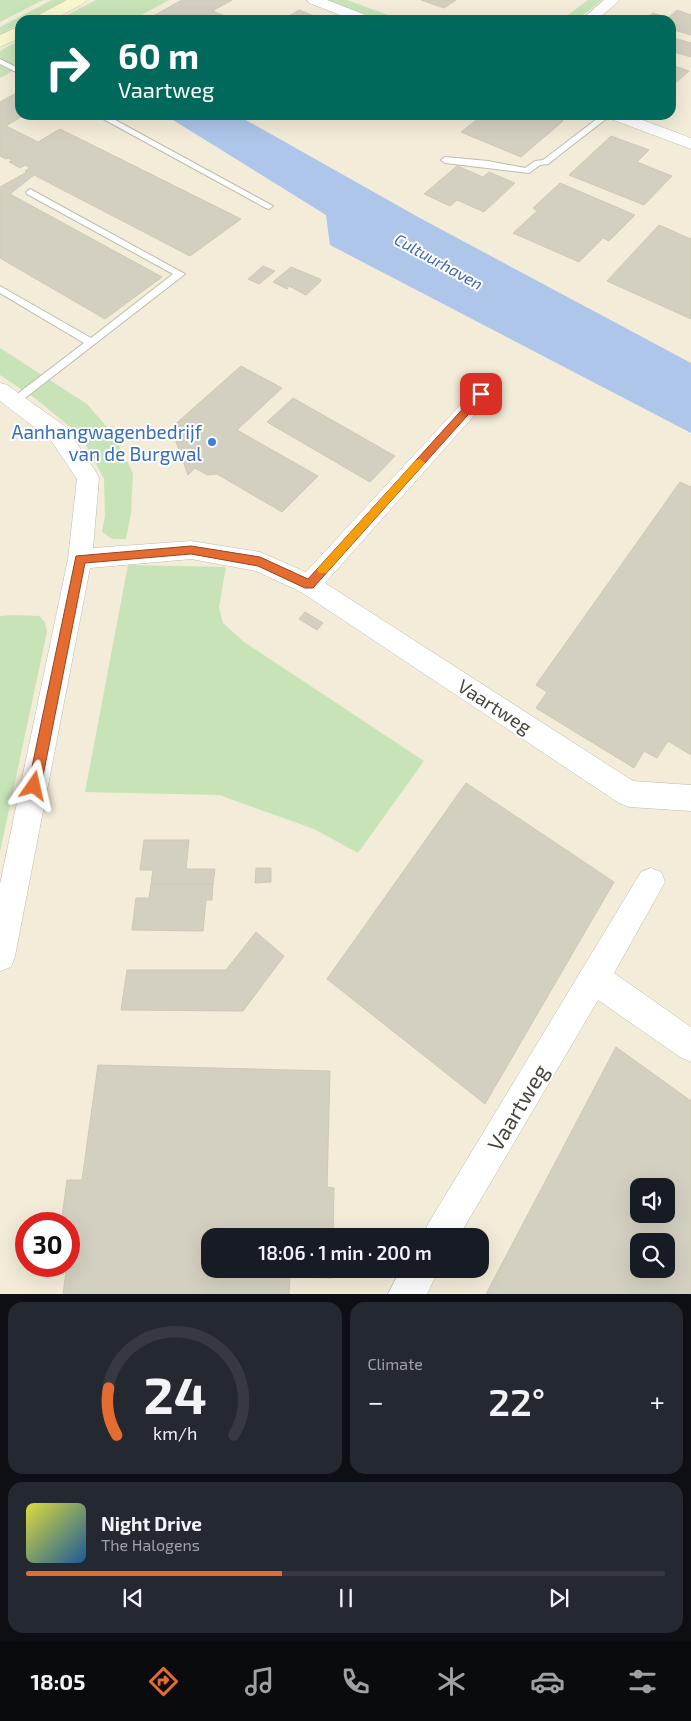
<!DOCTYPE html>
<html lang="en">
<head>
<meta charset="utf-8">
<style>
  body { margin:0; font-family:"Exo 2",sans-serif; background:#242831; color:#f1f3f6; height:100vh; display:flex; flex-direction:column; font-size:19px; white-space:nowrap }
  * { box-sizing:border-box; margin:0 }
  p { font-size:16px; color:#9ea1a6 }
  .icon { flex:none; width:28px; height:28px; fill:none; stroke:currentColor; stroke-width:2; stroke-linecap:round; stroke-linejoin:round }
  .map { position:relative; height:1294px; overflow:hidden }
  .details { display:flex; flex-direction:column; gap:8px; padding:8px; background:#0d0f14; flex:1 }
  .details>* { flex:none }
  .banner { position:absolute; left:15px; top:15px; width:661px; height:105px; border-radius:15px; box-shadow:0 5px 20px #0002; background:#00695c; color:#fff; overflow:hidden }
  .fabs { position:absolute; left:630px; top:1178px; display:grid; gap:10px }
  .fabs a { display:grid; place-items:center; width:45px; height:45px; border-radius:10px; background:#171b24; box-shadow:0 5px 20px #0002; font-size:25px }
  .speed { position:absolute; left:15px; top:1212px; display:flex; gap:10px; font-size:25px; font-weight:700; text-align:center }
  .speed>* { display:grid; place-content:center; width:65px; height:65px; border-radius:50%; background:#171b24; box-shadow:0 5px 20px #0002; line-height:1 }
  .speed .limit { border:8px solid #d22; background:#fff; color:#111 }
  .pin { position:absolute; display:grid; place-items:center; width:42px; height:42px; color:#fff; margin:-21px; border-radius:10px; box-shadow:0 2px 8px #0006 }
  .me { position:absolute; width:55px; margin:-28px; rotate:11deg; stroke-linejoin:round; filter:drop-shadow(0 0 4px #0008) }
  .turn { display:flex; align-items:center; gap:18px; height:105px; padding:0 20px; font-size:22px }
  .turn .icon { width:65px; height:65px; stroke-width:2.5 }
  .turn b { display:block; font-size:35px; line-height:42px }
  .big { font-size:38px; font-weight:600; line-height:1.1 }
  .details .tile { flex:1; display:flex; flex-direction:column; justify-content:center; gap:8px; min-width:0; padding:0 18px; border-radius:15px; background:#242831 }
  .details .dial { align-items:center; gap:0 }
  .dial svg { height:130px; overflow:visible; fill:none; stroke:#363941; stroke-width:7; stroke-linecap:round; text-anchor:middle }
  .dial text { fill:#f1f3f6; stroke:none }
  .song { display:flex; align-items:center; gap:15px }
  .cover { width:60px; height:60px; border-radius:8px; background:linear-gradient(135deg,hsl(60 70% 55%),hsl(210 70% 35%)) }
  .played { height:5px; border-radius:2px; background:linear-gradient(90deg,#e56c31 40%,#363941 40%) }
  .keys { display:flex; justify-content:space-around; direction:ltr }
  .heat { display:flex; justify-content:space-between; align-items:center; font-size:28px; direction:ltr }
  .details .tiles { flex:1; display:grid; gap:8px; grid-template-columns:1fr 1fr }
  .tile:last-child { grid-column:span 2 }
  .trip { position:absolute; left:201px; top:1228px; width:288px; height:50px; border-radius:15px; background:#171b24; box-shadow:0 5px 20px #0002; font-weight:600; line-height:50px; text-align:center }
  .dock { display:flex; height:80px; justify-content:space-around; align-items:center; background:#090b0e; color:#9ea1a6 }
  .dock .icon { width:35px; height:35px }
  .dock .current { color:#e56c31 }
  .dock b { font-size:22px; color:#f1f3f6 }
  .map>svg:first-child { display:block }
  .commercial { fill:#f3ecd8; fill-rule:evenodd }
  .green { fill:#c8e3b8 }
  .water { fill:#aec6ea }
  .building { fill:#d4d0c1; stroke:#cec9b5; fill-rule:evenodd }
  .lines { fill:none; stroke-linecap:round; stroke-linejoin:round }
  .lane-casing { stroke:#bebcae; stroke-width:2 }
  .street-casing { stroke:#bebcae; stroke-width:1 }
  .secondary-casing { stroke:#cbc79d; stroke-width:1 }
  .lane { fill:#fff; fill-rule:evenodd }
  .street { fill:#fff; fill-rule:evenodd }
  .secondary { fill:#f9f7cf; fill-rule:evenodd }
  .route { fill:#e56c31; stroke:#954620 }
  .slow { fill:#f59e0b }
  .shop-dot { fill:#3f7fe0; stroke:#fff; stroke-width:2 }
  .labels { text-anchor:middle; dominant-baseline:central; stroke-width:4; stroke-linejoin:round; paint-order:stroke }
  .far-water-label { font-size:16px; font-style:italic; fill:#3c67a9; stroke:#fff }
  .shop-label { font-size:19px; fill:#366cbe; stroke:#fff; text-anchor:end }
  .street-label { font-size:19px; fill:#474439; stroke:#fff }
  .near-street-label { font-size:22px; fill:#474439; stroke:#fff }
</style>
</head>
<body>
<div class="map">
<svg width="691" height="1294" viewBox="0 0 691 1294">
  <rect width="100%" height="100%" fill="#f4f3eb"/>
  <path class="commercial" d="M24,0H691V1293L0,1294V16ZM20,20H671V115H20ZM639,1186H666V1214H639ZM26,1224H69V1266H26ZM210,1236H480V1269H210ZM639,1241H666V1269H639Z"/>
  <path class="green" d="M0,0H43L0,22Z
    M52,0H66L27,20H20V24L0,34V27Z
    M96,0H169L132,20H58Z
    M324,0H347L402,20H376Z
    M588,0H602L577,20H561Z
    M20,40V67L0,78V51Z
    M0,348L87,404L112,433L133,473L131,513L126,539H112L102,532L105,516L104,479L81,436L36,399L0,375Z
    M128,565L226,567L219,607L223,623L244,642L424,761L358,853L314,829L219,795L85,792Z
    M12,615L39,616L45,622L47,632L0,852V616Z"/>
  <path class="water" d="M165,115H237L418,217L691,363V433L330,245L326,215Z"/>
  <path class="building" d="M182,0H232L212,11L230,18L227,20H146Z
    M421,0H456L444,8Z
    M299,10L324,20H283Z
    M677,10L691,15V35L671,29V20H645L653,13L668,18Z
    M671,37L691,43V57L671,51Z
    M671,65L689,71L671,87Z
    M20,91V115H24L6,126L38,142L60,129L241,219L190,256L34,175L10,194L162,277L105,319L0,258V187L27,172L25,171L30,168L25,165L20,168L9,162L12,161L8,158L6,159L0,156V102Z
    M483,115H548L563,121L521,157L461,132Z
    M611,136L649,150L637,162L672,176L644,205L569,175Z
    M457,166L483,177L489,172L515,183L484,212L457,200L450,206L424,194Z
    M560,183L635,215L609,241L603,238L579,262L513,233L537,211L533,208Z
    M659,225L691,239V319L607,281Z
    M263,266L275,271L259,284L248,279Z
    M291,267L320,279L321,281L306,295L289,286L287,289L273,282Z
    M241,366L282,388L237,430L318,476L282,512L217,474L207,475L195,468L188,475L171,428Z
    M293,398L395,456L370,482L267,422Z
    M680,482L691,487V755L668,741L657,758L644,751L634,768L536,708L547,692L536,685Z
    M305,612L323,623L317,630L299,619Z
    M466,783L614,882L485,1104L327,979Z
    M144,840H189L186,869H215L213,884H151L153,870H140Z
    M256,868H271V882L255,883Z
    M151,884H213L212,900H206L203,931L132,930L136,898H149Z
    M256,932L284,956L243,1011L121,1010L127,970H226Z
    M616,1047L691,1101V1294H486ZM639,1186H666V1214H639ZM639,1241H666V1269H639Z
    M98,1065L330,1071L327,1187L334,1188L333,1236H210V1269H332V1278L290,1277L289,1294H63L66,1272H53L54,1266H69V1224H61L67,1180H82Z"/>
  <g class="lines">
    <g class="lane-casing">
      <path id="lane" d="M0,59L20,69V74L0,64Z
        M96,115H106L273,206L269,209L266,208Z
        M602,115H611L548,164L540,165L529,173L445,163L441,160L445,157L488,161L525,168L535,161L543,160Z
        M30,189L185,274L16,405L11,401L12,398L84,343L0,293V286L91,338L173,274L27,194L26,192Z"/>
    </g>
    <g class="street-casing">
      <path id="street" d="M307,0H327L371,17L373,20H353L309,3Z
        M604,0H620L597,20H581Z
        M606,115H629L691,138V149L608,118Z
        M0,383L7,385L66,427L96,472L99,478L93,548L191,541L260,552L306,572L474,390L481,388L488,390L491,395L488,400L325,583L633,781L691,785V811L629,807L619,803L301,592L256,571L191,559L90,568L15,956L11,967L0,971V884L68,559L77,479L50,439L0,401Z
        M651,868L661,872L665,882L614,973L691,1027V1062L680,1057L598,1000L459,1236H423L428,1224L641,872Z
        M401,1269H439L427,1294H388Z"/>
    </g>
    <g class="secondary-casing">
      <path id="secondary" d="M67,0H87L84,3L53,20H33L35,17Z
        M20,26V38L0,47V35Z"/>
    </g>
    <use href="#lane" class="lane"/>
    <use href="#street" class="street"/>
    <use href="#secondary" class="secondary"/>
  </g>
  <path class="route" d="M481,391L486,394L484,397L313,588H305L258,566L191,554L85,563L41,786L39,790L34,792L30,790L28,786L76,556L191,546L260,557L308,579L478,392Z"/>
  <path class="slow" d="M420,459L425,463L423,465L326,573H319L317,570L319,567L416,460Z"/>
  <circle class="shop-dot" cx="212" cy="442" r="5"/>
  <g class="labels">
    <g class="far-water-label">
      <text transform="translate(439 261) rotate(29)">Cultuurhaven</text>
    </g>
    <g class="shop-label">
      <text x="202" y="431">Aanhangwagenbedrijf<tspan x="202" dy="22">van de Burgwal</tspan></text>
    </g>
    <g class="street-label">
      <text transform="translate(495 706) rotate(33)">Vaartweg</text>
    </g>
    <g class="near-street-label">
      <text transform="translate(517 1107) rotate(-59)">Vaartweg</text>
    </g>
  </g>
</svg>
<div class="fabs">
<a><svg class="icon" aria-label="sound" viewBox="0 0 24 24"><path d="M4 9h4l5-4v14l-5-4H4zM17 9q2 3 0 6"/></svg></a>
<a><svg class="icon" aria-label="search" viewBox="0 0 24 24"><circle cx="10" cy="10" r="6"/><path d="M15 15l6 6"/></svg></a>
</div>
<div class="speed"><div class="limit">30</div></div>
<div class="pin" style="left:481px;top:394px;background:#d93025"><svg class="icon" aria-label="arrive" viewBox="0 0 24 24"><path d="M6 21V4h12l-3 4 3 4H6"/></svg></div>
<svg class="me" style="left:34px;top:786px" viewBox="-20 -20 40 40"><path d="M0-17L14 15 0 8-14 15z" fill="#e56c31" stroke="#fff" stroke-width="4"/></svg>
<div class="trip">18:06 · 1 min · 200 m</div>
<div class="banner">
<div class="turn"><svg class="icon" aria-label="right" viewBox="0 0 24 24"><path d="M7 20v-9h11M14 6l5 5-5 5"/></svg><div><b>60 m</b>Vaartweg</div></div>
</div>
</div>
<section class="details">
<div class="tiles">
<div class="tile dial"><svg viewBox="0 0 100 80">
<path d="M14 69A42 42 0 1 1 86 69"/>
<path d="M14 69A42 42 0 0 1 9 40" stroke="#e56c31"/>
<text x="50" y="56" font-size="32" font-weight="700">24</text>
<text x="50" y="72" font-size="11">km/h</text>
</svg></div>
<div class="tile"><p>Climate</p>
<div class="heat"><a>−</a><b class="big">22°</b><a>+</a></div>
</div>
<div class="tile">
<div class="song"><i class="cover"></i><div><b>Night Drive</b><p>The Halogens</p></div></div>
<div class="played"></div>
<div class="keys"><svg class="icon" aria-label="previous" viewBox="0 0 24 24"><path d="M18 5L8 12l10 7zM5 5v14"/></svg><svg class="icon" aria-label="pause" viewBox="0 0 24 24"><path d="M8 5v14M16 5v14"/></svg><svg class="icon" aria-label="next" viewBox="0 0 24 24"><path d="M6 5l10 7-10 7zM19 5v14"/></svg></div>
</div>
</div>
</section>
<nav class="dock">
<b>18:05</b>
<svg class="icon current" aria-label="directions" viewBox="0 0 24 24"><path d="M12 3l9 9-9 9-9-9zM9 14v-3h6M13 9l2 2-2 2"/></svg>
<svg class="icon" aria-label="music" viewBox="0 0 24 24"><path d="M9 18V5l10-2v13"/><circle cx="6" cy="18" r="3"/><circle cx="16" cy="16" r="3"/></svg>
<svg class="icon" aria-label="phone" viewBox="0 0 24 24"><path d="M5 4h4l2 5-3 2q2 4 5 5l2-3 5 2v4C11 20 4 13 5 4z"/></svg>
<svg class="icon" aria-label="climate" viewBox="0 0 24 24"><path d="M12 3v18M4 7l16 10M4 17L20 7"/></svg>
<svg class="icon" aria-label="car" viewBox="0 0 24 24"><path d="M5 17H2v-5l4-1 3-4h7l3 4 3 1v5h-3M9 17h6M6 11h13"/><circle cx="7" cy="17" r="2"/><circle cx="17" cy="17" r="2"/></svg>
<svg class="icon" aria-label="filters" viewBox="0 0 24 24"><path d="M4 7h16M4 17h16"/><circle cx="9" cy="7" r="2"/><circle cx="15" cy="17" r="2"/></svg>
</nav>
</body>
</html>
